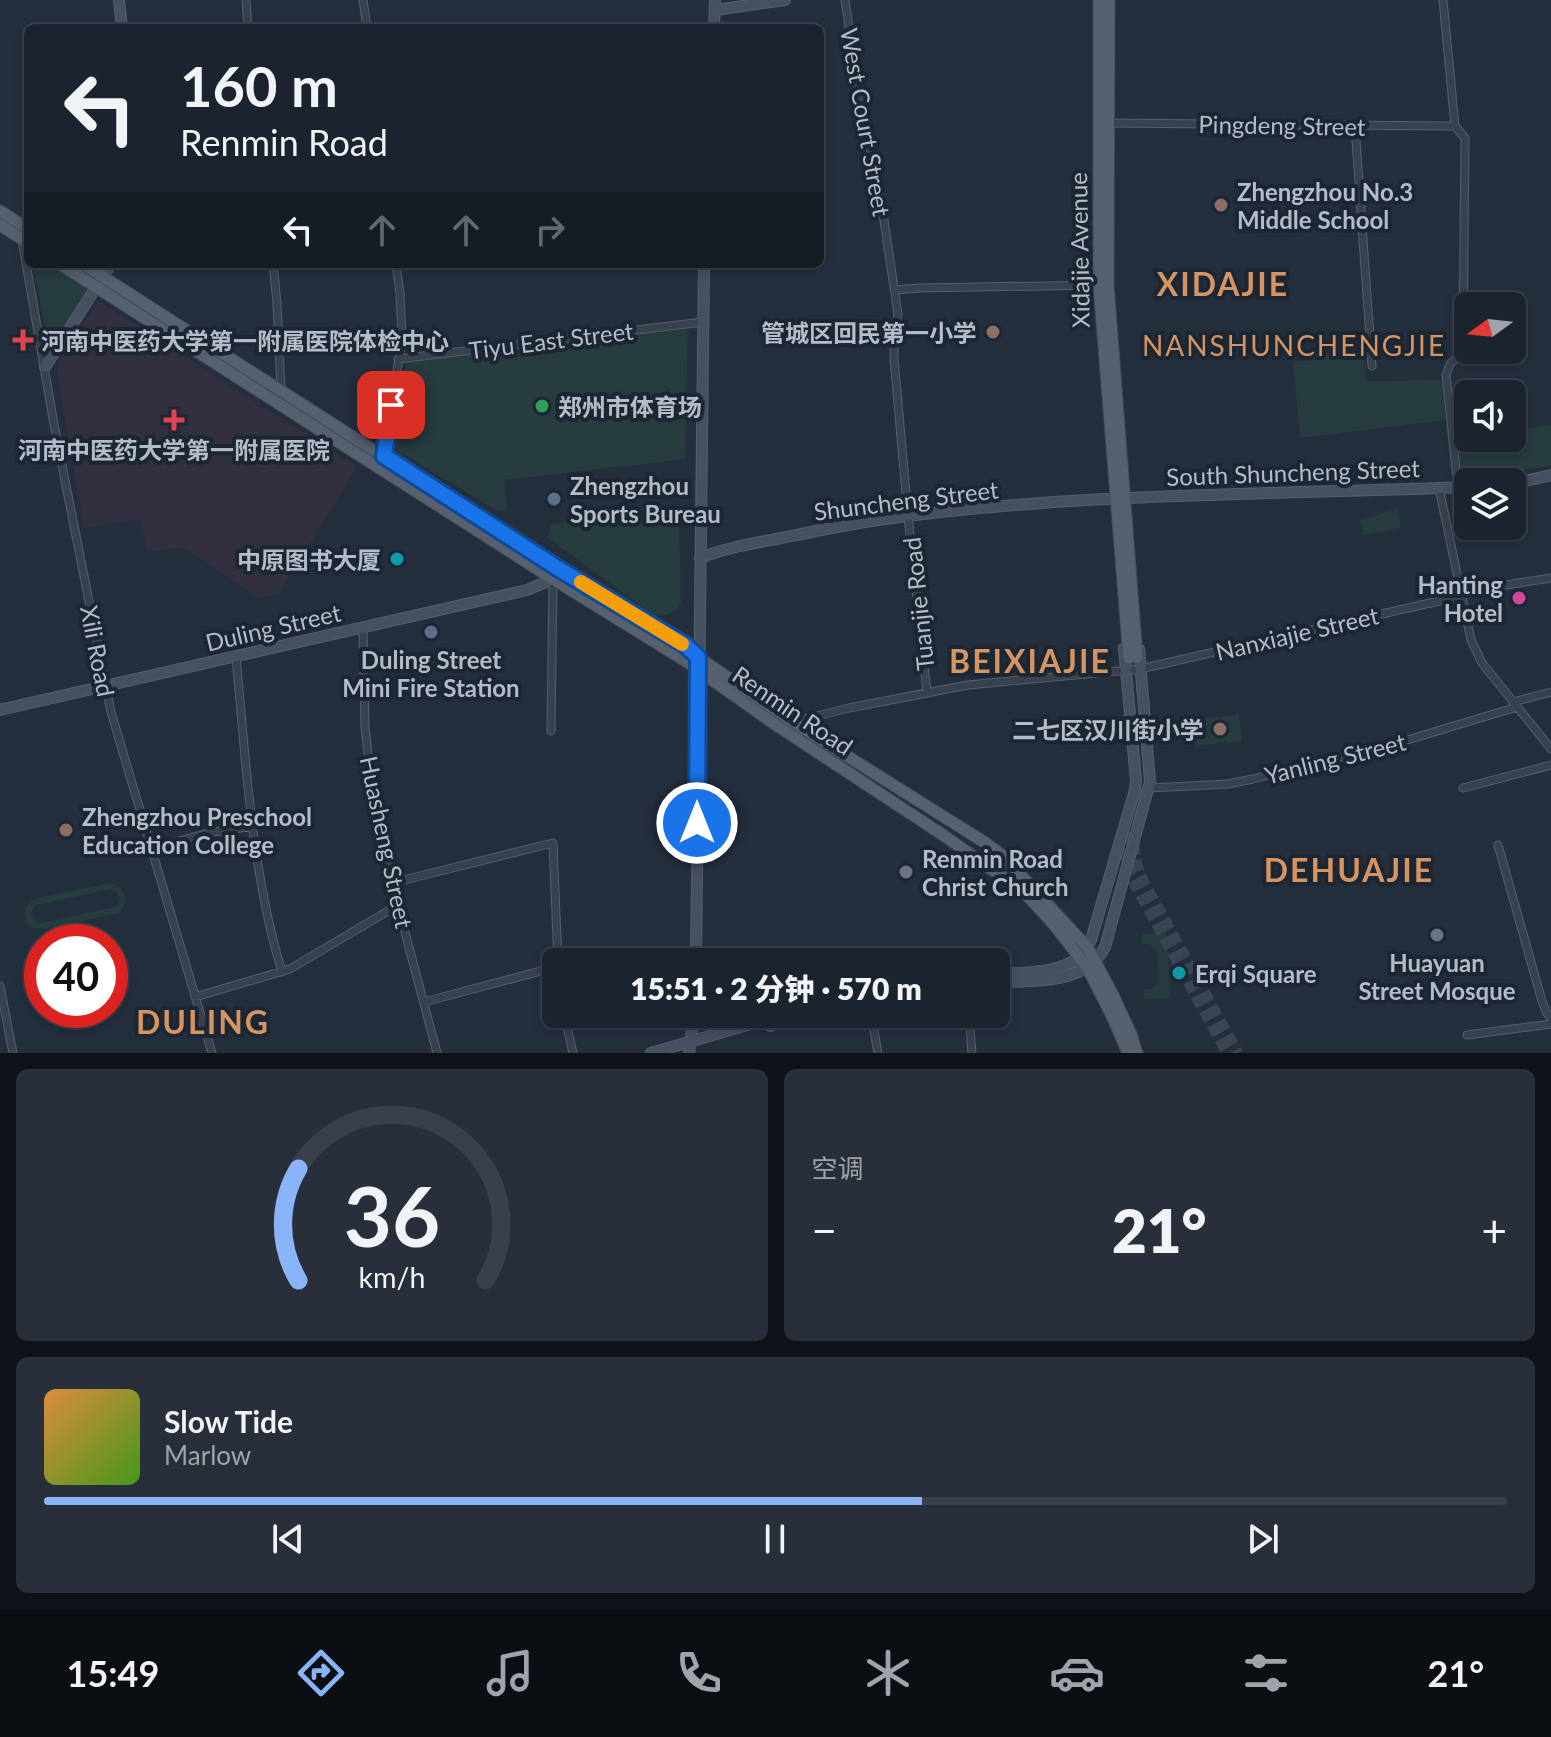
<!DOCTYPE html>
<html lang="zh">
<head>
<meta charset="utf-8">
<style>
  body { margin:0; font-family:Lato,"Noto Sans SC",sans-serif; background:#282f3a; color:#f1f3f6; height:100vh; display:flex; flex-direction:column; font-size:30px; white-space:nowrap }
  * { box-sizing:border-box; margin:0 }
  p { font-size:26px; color:#a0a4aa }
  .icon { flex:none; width:44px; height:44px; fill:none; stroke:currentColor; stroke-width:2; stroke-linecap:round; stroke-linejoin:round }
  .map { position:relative; height:1053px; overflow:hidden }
  .drawer { display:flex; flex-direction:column; gap:16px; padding:16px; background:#0f1319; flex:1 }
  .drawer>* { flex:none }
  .banner { position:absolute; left:24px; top:24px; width:800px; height:244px; border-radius:12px; box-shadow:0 4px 12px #0003,0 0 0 2px #39404a; background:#1b232e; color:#f1f3f6; overflow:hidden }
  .needle { width:52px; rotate:255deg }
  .controls { position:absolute; left:1454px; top:292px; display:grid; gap:16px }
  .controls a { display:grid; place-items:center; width:72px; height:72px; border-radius:12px; background:#1b232e; box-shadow:0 4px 12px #0003,0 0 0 2px #39404a; font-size:40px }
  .speed { position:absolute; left:24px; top:924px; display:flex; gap:16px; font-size:40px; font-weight:700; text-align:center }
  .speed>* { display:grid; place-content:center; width:104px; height:104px; border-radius:50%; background:#1b232e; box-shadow:0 4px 12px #0003,0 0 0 2px #39404a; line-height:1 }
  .speed .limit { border:12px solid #d22; background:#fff; color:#111 }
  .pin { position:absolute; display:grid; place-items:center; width:68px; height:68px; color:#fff; margin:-34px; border-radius:16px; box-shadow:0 4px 12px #0006 }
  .me { position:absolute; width:88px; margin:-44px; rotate:0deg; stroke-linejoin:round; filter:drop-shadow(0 0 6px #0008) }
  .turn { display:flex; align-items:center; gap:28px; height:168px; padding:0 24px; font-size:36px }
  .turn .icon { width:104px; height:104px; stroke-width:2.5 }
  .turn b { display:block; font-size:56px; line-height:68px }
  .lanes { display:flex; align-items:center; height:76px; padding:0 24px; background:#0003; justify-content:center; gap:40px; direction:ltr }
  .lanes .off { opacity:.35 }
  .big { font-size:60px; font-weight:800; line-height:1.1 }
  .drawer .tile { flex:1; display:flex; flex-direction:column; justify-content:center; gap:12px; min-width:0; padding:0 28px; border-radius:12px; background:#282f3a }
  .drawer .dial { align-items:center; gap:0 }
  .dial svg { height:208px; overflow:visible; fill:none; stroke:#39404a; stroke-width:7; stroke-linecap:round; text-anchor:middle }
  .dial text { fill:#f1f3f6; stroke:none }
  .song { display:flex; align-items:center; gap:24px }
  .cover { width:96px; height:96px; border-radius:12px; background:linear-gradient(135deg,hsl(30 70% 55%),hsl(100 70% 35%)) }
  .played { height:8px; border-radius:4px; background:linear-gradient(90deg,#8ab4f8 60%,#39404a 60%) }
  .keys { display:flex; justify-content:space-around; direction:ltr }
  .heat { display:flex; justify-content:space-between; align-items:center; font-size:44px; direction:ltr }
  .drawer .tiles { flex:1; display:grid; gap:16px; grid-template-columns:1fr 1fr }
  .tile:last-child { grid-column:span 2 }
  .trip { position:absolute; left:542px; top:948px; width:468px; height:80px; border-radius:12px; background:#1b232e; box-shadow:0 4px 12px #0003,0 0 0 2px #39404a; font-weight:800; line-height:80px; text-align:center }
  .tabs { display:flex; height:128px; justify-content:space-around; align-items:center; background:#0b0e12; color:#a0a4aa }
  .tabs .icon { width:56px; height:56px }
  .tabs .current { color:#8ab4f8 }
  .tabs b { font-size:36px; color:#f1f3f6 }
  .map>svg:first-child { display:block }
  .medical { fill:#32303f }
  .green { fill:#263c3f; fill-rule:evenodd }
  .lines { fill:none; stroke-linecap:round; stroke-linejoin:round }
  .primary-tunnel { stroke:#3a4453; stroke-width:11; stroke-dasharray:11 5.5; stroke-linecap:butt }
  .street-casing { stroke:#565f6c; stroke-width:9 }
  .secondary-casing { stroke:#565f6c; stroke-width:12 }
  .primary-casing { stroke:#414a57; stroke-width:13 }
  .street { stroke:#38414e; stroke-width:7 }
  .secondary { stroke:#465061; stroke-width:10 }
  .primary { stroke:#56606e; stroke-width:11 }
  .route-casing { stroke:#114b97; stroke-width:20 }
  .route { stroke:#1a73e8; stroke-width:14 }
  .slow { stroke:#f59e0b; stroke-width:14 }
  .education-dot { fill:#8d6e63; stroke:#1d2633; stroke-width:3 }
  .health-dot { fill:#e0444e; stroke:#1d2633; stroke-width:3 }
  .leisure-dot { fill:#2e9e5b; stroke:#1d2633; stroke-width:3 }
  .service-dot { fill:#5c6f8a; stroke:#1d2633; stroke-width:3 }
  .culture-dot { fill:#0f9aa8; stroke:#1d2633; stroke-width:3 }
  .hotel-dot { fill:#d1479c; stroke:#1d2633; stroke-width:3 }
  .worship-dot { fill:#6b7280; stroke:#1d2633; stroke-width:3 }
  .labels { text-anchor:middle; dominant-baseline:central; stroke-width:8; stroke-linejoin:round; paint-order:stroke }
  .street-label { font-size:24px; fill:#b4bcc9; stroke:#1d2633 }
  .poi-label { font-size:24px; font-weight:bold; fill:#b4bcc9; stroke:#1d2633; text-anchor:start }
  .quarter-label { font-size:28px; letter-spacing:2px; fill:#d59563; stroke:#1d2633 }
  .district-label { font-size:32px; font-weight:bold; letter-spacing:2px; fill:#d59563; stroke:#1d2633 }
</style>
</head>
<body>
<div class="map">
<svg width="1551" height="1053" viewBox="0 0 1551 1053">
  <rect width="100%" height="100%" fill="#242f3e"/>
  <path class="medical" d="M99,301L357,467L279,594L260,598L182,547L147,552L140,519L84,528L57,373L59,360L63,350Z"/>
  <path class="green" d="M33,264H49L90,290L50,352Z
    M688,329L685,459L504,480L507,510L498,511L391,447L405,365L410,359Z
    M1363,350L1366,381L1441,380L1446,420L1300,438L1293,362L1325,359L1326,354Z
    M1551,425V465L1472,478H1468L1462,473L1457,441L1460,437L1512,438V430Z
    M1397,509L1401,528L1363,535L1360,520Z
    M679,512L681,604C674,613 667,616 655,616L547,537L552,524Z
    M1239,715L1242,741L1195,746L1192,720Z
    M111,883C126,888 130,901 120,913L42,929L32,928L26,922L25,909L34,899ZM111,889L118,893L120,898L116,907L41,923C30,920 28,912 36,905Z
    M1167,933L1170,998L1144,999V989H1151L1159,982L1157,951L1150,944H1142L1141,934Z"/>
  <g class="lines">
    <path class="primary-tunnel" d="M1126,832L1125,853L1131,877L1227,1053
      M1134,844L1135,858L1140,875L1238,1053"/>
    <g class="street-casing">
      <path id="street" d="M246,0L248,28
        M363,0L367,28
        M845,0L858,88L882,207L898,314L894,343V358L908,516L927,692
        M1443,0L1455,126L1465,138L1463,345L1460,355L1450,364L1446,375L1458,488
        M1108,123L1455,126
        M1355,126L1372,366
        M22,240L55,430L111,712L212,1053
        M273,264L277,303L281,390
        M895,290L919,288L1099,285
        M398,359L703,322
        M384,456L402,338L400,294L396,264
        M1439,488L1471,640L1482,663L1551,749
        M1461,592L1551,578
        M363,627L365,727L368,754L392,883L437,1053
        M236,656C246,762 251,870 282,972
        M1513,702L1551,692
        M793,722L849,708L968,685L1140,669L1461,596
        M551,731L553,578
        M1149,788L1228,784L1253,779L1404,741L1517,707
        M1463,788L1551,765
        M1498,845L1542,1001L1546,1012L1551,1018
        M150,849L208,833L253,826
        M392,883L553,843L558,962
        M0,986L13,1053
        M195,997L290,969L398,905
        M424,1002L556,967
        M564,1014L573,1053
        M871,1014L878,1053
        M969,1014L972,1053
        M1467,1035L1551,1024"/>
    </g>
    <g class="secondary-casing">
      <path id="secondary" d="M119,0L122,28
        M715,10L785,0
        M714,28L715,0
        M45,367L111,264
        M1512,484L1551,475
        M700,558C725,548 750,544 777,539C811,532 844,525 878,520C1074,492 1271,495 1468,487
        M0,710L527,590L553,579
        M696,962L704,264
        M996,974C1028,972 1076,976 1091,940L1135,790L1136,781L1124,648
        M996,982C1033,981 1086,985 1105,947L1150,782L1139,649
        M770,1026L810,1014
        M651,1053L785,1014
        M689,1053L694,1014"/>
    </g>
    <g class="primary-casing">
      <path id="primary" d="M1099,0V285L1129,658
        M1109,0L1108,285L1137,657
        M0,211L28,229
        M0,225L28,243
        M60,264L553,579L684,660L773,723L943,835L1025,893L1055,926L1087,967L1111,1014L1128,1053
        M83,264L559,569L685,645L698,657L793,722L984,842L1003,856L1088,948L1113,995L1131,1034L1137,1053"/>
    </g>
    <use href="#street" class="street"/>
    <use href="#secondary" class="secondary"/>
    <use href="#primary" class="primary"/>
  </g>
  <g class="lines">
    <g class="route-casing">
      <path id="route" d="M391,405L384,456L559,569L685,645L698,657L697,823"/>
    </g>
    <use href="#route" class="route"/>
    <path class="slow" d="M581,582L682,644"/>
  </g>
  <g class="education-dot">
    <circle cx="1221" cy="205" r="8"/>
    <circle cx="993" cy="332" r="8"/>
    <circle cx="1220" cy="729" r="8"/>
    <circle cx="66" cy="830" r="8"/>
  </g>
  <g class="health-dot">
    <path d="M19 328h8v8h8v8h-8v8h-8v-8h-8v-8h8z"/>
    <path d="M170 408h8v8h8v8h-8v8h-8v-8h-8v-8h8z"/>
  </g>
  <circle class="leisure-dot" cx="542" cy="406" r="8"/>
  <g class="service-dot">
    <circle cx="554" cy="499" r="8"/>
    <circle cx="431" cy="632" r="8"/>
  </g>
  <g class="culture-dot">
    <circle cx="397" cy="559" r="8"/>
    <circle cx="1179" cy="973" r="8"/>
  </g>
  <circle class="hotel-dot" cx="1519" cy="598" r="8"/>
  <g class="worship-dot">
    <circle cx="906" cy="872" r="8"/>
    <circle cx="1437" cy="935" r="8"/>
  </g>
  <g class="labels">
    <g class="street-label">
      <text transform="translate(866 122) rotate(80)">West Court Street</text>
      <text transform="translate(1282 125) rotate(1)">Pingdeng Street</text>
      <text transform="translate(1079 250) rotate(-91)">Xidajie Avenue</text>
      <text transform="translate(551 340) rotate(-7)">Tiyu East Street</text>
      <text transform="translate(1293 472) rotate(-2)">South Shuncheng Street</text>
      <text transform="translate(906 500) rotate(-7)">Shuncheng Street</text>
      <text transform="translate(918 604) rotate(-96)">Tuanjie Road</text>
      <text transform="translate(273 627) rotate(-13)">Duling Street</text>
      <text transform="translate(1297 633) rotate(-13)">Nanxiajie Street</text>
      <text transform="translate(98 651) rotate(79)">Xili Road</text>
      <text transform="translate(793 710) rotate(34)">Renmin Road</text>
      <text transform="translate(1335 758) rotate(-14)">Yanling Street</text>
      <text transform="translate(387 842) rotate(78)">Huasheng Street</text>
    </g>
    <g class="poi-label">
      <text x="1237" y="191">Zhengzhou No.3<tspan x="1237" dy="28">Middle School</tspan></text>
      <text x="977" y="332" text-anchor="end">管城区回民第一小学</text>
      <text x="41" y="340">河南中医药大学第一附属医院体检中心</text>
      <text x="558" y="406">郑州市体育场</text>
      <text x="174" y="449" text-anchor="middle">河南中医药大学第一附属医院</text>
      <text x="570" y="485">Zhengzhou<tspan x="570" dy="28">Sports Bureau</tspan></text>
      <text x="381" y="559" text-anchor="end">中原图书大厦</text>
      <text x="1503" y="584" text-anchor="end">Hanting<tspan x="1503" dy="28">Hotel</tspan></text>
      <text x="431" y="659" text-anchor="middle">Duling Street<tspan x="431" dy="28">Mini Fire Station</tspan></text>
      <text x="1204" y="729" text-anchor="end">二七区汉川街小学</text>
      <text x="82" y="816">Zhengzhou Preschool<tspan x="82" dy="28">Education College</tspan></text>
      <text x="922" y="858">Renmin Road<tspan x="922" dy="28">Christ Church</tspan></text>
      <text x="1437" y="962" text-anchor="middle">Huayuan<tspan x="1437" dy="28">Street Mosque</tspan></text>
      <text x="1195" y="973">Erqi Square</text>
    </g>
    <g class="quarter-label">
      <text x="1294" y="345">NANSHUNCHENGJIE</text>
    </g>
    <g class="district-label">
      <text x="1223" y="283">XIDAJIE</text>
      <text x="1030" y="660">BEIXIAJIE</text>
      <text x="1349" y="869">DEHUAJIE</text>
      <text x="203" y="1021">DULING</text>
    </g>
  </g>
</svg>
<div class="controls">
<a><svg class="needle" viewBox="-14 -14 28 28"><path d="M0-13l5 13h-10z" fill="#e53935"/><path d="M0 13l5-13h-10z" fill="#a0a4aa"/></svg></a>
<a><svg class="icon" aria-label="sound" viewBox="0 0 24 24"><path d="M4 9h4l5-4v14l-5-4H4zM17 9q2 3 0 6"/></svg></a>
<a><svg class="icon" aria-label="layers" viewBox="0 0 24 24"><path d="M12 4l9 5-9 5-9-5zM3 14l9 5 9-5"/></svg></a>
</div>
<div class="speed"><div class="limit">40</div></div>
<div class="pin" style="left:391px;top:405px;background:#d93025"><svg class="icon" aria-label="arrive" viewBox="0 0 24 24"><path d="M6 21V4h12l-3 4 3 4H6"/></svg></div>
<svg class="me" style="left:697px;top:823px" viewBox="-20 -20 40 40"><circle r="17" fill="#1a73e8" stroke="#fff" stroke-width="3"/><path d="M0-11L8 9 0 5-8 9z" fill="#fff"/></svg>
<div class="trip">15:51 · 2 分钟 · 570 m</div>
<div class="banner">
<div class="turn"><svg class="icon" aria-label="left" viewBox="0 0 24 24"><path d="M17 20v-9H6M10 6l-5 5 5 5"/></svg><div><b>160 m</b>Renmin Road</div></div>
<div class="lanes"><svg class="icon" aria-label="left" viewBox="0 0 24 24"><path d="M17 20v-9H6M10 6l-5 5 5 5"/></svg><svg class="icon off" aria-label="ahead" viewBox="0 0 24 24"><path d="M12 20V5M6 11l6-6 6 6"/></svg><svg class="icon off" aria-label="ahead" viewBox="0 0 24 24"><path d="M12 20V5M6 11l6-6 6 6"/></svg><svg class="icon off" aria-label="right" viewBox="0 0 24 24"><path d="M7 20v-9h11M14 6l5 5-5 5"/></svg></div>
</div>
</div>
<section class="drawer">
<div class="tiles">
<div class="tile dial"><svg viewBox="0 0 100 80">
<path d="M14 69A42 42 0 1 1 86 69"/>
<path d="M14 69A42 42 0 0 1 14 26" stroke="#8ab4f8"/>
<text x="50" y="56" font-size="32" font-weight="700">36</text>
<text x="50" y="72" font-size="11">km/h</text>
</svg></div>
<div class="tile"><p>空调</p>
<div class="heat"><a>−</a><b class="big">21°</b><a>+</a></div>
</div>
<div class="tile">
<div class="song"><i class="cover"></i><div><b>Slow Tide</b><p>Marlow</p></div></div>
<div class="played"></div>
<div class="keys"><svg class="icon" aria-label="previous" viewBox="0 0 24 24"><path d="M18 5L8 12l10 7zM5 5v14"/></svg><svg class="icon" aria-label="pause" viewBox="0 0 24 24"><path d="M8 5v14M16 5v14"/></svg><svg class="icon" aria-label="next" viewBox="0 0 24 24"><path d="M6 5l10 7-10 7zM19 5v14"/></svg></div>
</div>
</div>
</section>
<nav class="tabs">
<b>15:49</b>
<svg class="icon current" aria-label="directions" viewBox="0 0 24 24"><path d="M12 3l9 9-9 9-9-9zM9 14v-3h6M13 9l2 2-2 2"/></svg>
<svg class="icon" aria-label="music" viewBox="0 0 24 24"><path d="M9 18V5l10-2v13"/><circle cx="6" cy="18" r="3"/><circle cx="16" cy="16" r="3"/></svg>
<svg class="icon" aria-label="phone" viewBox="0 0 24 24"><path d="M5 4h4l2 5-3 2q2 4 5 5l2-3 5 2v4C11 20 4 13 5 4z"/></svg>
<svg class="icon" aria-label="climate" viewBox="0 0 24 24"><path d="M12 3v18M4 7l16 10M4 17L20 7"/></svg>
<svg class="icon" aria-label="car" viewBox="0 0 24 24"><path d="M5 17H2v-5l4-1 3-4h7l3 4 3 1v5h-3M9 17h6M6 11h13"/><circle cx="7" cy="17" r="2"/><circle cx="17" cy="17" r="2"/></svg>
<svg class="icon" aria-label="filters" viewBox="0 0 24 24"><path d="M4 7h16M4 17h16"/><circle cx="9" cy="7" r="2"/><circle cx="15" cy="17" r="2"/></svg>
<b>21°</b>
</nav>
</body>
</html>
